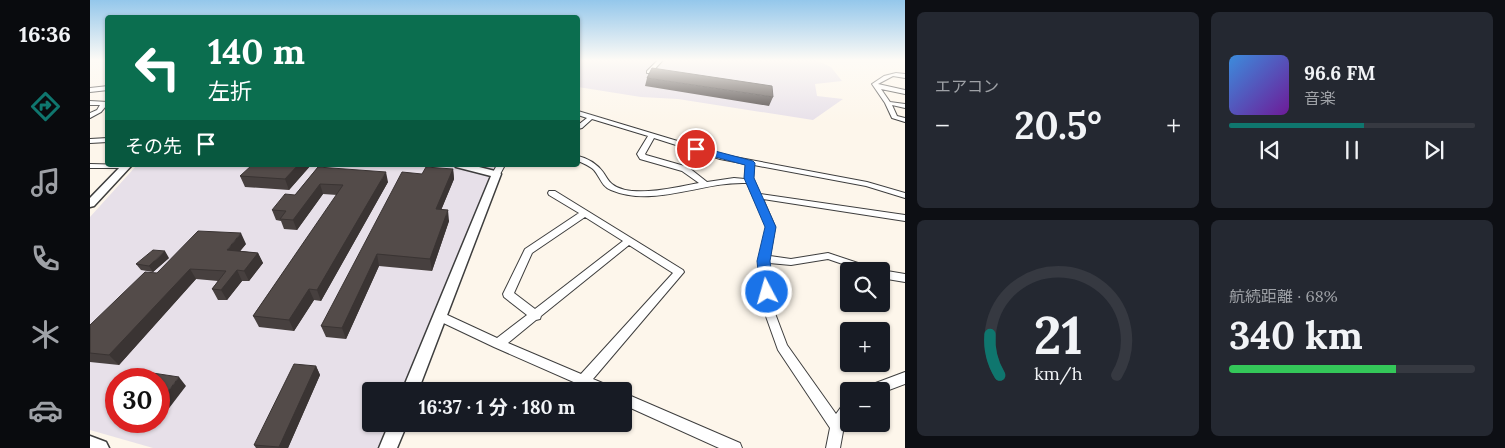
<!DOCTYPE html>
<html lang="ja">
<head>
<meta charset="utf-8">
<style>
  body { margin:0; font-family:Lora,"Noto Sans JP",serif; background:#242831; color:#f1f3f6; height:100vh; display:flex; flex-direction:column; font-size:19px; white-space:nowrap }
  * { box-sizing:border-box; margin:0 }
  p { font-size:16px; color:#9ea1a6 }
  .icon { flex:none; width:28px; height:28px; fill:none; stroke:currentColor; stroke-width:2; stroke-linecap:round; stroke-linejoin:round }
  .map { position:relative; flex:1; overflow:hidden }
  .drawer { display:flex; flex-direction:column; gap:12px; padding:12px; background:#0d0f14; width:600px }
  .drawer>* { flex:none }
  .guide { position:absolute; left:15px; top:15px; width:475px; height:152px; border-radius:5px; box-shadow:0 1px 4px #0004; background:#0b6e4f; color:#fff; overflow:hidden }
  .buttons { position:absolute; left:750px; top:262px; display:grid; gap:10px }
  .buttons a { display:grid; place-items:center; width:50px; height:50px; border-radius:5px; background:#171b24; box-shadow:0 1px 4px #0004; font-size:25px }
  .speed { position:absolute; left:15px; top:368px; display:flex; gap:10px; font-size:25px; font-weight:700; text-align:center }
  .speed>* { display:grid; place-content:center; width:65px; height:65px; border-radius:50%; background:#171b24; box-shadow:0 1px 4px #0004; line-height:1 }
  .speed .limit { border:8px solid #d22; background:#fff; color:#111 }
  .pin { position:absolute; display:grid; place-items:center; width:42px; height:42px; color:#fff; margin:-21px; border:2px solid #fff; border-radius:50%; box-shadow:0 1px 5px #0007 }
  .me { position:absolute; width:55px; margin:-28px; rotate:354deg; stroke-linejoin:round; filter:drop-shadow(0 0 4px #0008) }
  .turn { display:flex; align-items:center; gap:18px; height:105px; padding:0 20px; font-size:22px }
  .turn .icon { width:65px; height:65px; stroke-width:2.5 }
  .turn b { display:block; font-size:35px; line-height:42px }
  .then { display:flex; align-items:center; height:48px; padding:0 20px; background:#0003; gap:10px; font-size:19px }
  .big { font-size:38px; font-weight:700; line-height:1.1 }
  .drawer .card { flex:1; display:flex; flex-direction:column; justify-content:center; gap:8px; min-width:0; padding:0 18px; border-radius:8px; background:#242831 }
  .drawer .dial { align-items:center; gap:0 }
  .dial svg { height:130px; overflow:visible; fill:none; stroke:#363941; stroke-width:7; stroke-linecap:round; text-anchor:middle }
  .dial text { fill:#f1f3f6; stroke:none }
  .song { display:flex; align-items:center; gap:15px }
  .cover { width:60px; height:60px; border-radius:8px; background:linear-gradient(135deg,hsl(210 70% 55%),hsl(280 70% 35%)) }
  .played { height:5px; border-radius:2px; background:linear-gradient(90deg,#0f766e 55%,#363941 55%) }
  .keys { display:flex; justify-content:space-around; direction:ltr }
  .heat { display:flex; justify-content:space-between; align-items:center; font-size:28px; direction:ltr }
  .charge { height:8px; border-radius:4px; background:linear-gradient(90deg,#34c759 68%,#363941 0) }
  .drawer .tiles { flex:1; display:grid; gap:12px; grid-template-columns:repeat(2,1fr) }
  .trip { position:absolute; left:272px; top:382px; width:270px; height:50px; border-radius:5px; background:#171b24; box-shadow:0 1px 4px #0004; font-weight:700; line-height:50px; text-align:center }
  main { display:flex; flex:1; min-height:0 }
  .tab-bar { display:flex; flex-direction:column; width:90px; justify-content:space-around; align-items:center; background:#090b0e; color:#9ea1a6 }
  .tab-bar .icon { width:35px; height:35px }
  .tab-bar .active { color:#0f766e }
  .tab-bar b { font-size:22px; color:#f1f3f6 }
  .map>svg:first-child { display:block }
  .industrial { fill:#e7e0e9; fill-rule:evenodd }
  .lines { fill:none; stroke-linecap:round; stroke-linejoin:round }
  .minor-casing { stroke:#3e3e3e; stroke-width:2 }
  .tertiary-casing { stroke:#3e3e3e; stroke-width:3 }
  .minor { fill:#fff; fill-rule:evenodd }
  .tertiary { fill:#fff; fill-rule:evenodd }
  .wall { fill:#47403f }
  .shaded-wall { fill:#3a3433 }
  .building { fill:#534b49; stroke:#3a3433 }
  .route { fill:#1a73e8; stroke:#114b97 }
</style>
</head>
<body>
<main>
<nav class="tab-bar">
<b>16:36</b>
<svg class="icon active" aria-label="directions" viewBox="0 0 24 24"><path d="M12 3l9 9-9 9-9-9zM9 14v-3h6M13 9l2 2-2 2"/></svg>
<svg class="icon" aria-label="music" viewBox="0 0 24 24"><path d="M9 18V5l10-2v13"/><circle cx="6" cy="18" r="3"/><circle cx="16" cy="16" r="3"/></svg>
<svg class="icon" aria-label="phone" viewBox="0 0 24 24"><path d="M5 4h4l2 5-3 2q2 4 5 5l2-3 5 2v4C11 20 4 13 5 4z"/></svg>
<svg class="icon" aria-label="climate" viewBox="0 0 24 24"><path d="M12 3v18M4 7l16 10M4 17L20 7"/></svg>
<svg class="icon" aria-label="car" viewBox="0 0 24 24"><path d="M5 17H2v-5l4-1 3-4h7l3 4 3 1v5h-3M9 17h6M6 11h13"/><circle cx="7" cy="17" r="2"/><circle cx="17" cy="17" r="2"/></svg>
</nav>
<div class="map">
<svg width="815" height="448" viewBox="0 0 815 448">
  <rect width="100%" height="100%" fill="#fdf6eb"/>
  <path class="industrial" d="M488,60H726L741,67L752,81L725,84L727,96L753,99L723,120L588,99L551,97L488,87Z
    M47,165H406L312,391H281V424H299L289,448H63L0,430V217ZM26,379H69V421H26Z"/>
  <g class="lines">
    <g class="minor-casing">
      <path id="minor" d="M568,60H573L561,73H557V71Z
        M806,73L815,74V78L803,76L788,84L815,90V94L791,89L800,102L815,104V108L802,105L807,116L815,118V122L802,118L795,103L782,84L794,76Z
        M18,86V90L0,92V88Z
        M0,101L18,102V106H16L11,112L0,118V113L7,110L10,105H0Z
        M488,111L634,155L777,182L815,193V198L776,186L664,165L663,178L670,194L815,215V221L673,199L685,227L680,256L701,259L738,253L786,269L788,271H773L738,259L701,265L679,263L683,308L697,345L746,414L754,403L759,401V417L754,426L750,448H736L740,428L688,350L673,308L669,259L677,227L657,183C613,181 564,208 521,190C512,187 510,177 504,170C500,166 493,163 488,161V156C497,158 507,164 513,172C516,176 518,181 522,184C540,199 588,187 609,183L592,171L550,159L547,154L558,136L502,119L492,128L488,129V125L497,118L488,115ZM564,138L630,159L656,164L655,179L644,178L617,182L598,167L556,155L555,154Z
        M18,138V142L0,143V139Z
        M0,164L40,165L41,166L37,168H0Z
        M407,165H415L409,176H406L402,174Z
        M459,191H465L593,270L594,272L503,379L522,387L523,391H504L404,347L345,319L344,316L345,313L349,312L353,313L407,338L437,315L414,297L413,294L435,249L489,213L459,195L458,193ZM495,217L533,241L445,309L424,293L442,253ZM539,245L583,273L491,374L418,343L446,320L450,319L451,316Z
        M791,270L815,274V282L791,278V271H788Z
        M815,372V384L791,393V391H774L775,387Z
        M534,393L650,443L652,448H629L534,405Z"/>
    </g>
    <g class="tertiary-casing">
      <path id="tertiary" d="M32,165H42L4,206L0,207V198Z
        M364,165H381L409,172L411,174L328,391H312L401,176L366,167Z
        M299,424H317L307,448H289Z
        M0,436L16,442L19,448H0Z"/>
    </g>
    <use href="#minor" class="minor"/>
    <use href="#tertiary" class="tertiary"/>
  </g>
  <path class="wall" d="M557,78L683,97L679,106L555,86Z
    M221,165L199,190L155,187L150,176Z
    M228,167L298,182L231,301L224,300L204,331L169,327L163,316L247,195L233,194L207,230L194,229L191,221L186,220L182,210L205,195Z
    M363,169L364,179L351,210L359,221L342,271L289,266L256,339L236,337L231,326L332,174Z
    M156,244L150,251L168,253L173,263L159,281H152L137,300H128L122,289L128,281L106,279L29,365L0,362V325L67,273Z
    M79,258L63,272L51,270L46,264Z
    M226,366L230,375L198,448H166L164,445Z"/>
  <path class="shaded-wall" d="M208,165H221L199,190L195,179Z
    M363,169L364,179L347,220L346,209Z
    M296,172L298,182L231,301L227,290Z
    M230,184L233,194L207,230L203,220Z
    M358,210L359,221L342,271L340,259Z
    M151,233L156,244L142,261L137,250Z
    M75,251L79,258L63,272L59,266Z
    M168,253L173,263L159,281L154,271Z
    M287,254L289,266L256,339L252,328Z
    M100,269L106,279L29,365L19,355Z
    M147,270L152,281L137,300L131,290Z
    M219,289L224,300L204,331L199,320Z
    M226,366L230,375L198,448H190L189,447Z
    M89,377L96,386L70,420L69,418V403Z"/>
  <path class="building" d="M562,68L682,86L683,97L557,78Z
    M162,165H208L195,179L150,176Z
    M228,167L296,172L227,290L219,289L199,320L163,316L253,185L230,184L203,220L190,219L196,211L182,210L195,194L205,195Z
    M336,167L363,169L346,209L358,210L340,259L287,254L252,328L231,326L312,172L332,174Z
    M108,231L151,233L137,250L168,253L154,271L147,270L131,290L122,289L136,271L100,269L19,355L0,353V325L55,272L67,273Z
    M63,250L75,251L59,266L46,264Z
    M204,364L226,366L189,447L164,445Z
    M56,372L89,377L69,403V379H51Z"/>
  <linearGradient id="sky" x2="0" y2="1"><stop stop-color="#94c7eb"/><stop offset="0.49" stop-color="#fefbf6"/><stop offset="1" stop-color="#fefbf6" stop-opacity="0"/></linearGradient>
  <rect width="815" height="123" fill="url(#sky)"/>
  <path class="route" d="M606,146L663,161L665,163L664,178L686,227L680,261L684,292L682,296H672L670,292L667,261L675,227L654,178L655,165L603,151V147Z"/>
</svg>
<div class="buttons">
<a><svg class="icon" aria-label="search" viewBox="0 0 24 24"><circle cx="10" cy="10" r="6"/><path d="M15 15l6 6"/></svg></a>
<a>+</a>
<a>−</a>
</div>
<div class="speed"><div class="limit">30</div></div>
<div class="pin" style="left:606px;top:149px;background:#d93025"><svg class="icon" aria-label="arrive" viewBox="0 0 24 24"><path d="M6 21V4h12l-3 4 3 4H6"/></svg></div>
<svg class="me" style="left:677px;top:292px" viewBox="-20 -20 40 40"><circle r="17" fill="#1a73e8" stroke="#fff" stroke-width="3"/><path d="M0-11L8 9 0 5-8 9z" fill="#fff"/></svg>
<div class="trip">16:37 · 1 分 · 180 m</div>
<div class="guide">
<div class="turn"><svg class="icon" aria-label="left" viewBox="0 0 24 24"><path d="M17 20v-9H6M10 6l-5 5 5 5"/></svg><div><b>140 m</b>左折</div></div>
<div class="then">その先<svg class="icon" aria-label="arrive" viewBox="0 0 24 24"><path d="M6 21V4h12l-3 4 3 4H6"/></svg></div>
</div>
</div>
<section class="drawer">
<div class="tiles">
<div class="card"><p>エアコン</p>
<div class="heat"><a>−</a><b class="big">20.5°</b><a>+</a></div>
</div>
<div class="card">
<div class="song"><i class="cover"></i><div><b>96.6 FM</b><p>音楽</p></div></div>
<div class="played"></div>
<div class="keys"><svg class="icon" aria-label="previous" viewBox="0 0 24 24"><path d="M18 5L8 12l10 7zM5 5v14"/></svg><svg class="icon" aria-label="pause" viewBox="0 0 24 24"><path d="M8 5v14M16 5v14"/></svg><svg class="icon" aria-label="next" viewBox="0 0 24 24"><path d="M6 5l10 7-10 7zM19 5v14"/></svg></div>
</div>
<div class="card dial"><svg viewBox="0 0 100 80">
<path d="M14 69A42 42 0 1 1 86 69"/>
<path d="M14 69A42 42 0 0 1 8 44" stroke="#0f766e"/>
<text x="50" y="56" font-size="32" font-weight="700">21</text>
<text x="50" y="72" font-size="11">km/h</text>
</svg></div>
<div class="card"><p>航続距離 · 68%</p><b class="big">340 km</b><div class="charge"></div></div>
</div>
</section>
</main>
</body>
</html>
